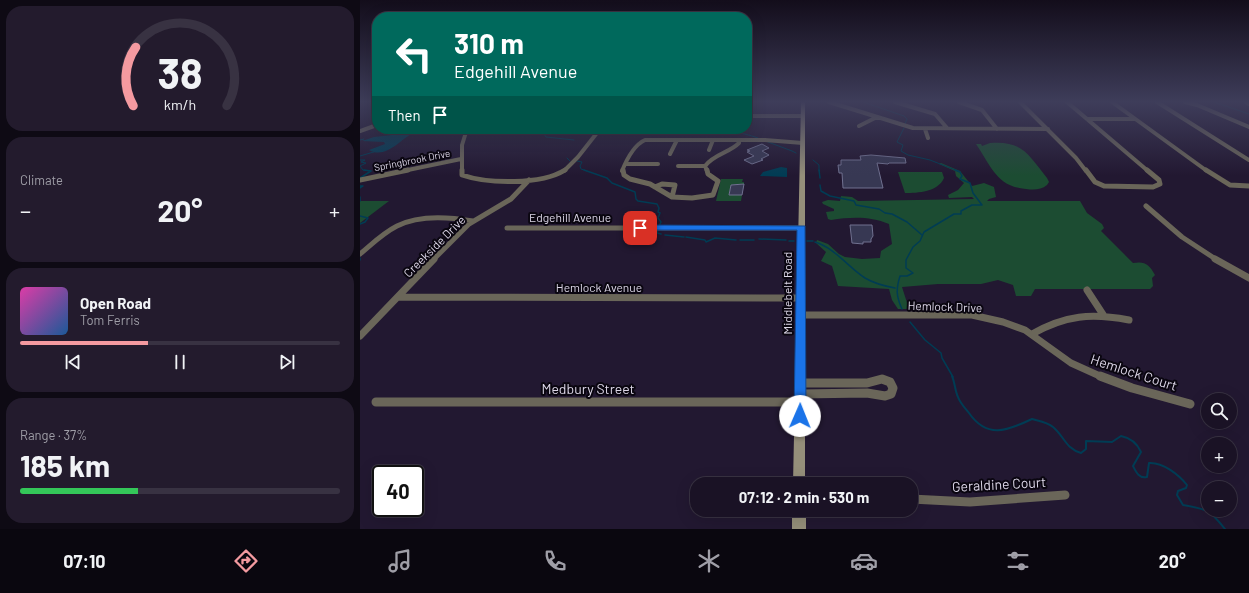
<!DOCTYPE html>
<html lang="en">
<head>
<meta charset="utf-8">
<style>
  body { margin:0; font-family:Barlow,sans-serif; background:#231b2d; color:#f1f3f6; height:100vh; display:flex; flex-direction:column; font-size:15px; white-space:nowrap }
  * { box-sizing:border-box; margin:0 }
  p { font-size:13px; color:#9f9ea7 }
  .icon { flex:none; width:22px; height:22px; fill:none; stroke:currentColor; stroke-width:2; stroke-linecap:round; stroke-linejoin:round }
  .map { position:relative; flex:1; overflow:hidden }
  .side { display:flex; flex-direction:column; gap:6px; padding:6px; background:#0e0a14; width:360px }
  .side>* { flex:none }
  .banner { position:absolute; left:12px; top:12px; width:380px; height:122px; border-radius:16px; box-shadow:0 4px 16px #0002,0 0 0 1px #383242; background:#00695c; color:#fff; overflow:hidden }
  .buttons { position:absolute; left:841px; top:393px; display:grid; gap:8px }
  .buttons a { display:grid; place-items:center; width:36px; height:36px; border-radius:50%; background:#1a1225; box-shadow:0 4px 16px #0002,0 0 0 1px #383242; font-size:20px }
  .speed { position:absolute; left:12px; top:465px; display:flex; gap:8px; font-size:20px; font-weight:700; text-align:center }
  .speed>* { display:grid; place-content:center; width:52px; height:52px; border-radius:50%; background:#1a1225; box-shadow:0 4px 16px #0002,0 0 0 1px #383242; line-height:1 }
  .speed .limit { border:2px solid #111; border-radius:6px; background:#fff; color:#111 }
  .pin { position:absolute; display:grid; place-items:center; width:34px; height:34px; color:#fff; margin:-17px; border-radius:8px; box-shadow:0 2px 6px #0006 }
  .me { position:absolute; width:44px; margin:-22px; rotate:1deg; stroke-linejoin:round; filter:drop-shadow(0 0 3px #0008) }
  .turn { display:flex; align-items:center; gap:14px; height:84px; padding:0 16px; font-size:18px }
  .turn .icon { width:52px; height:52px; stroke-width:2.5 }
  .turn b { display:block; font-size:28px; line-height:34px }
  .then { display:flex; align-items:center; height:38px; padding:0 16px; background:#0003; gap:8px; font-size:15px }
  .big { font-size:30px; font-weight:700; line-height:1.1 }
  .side .tile { flex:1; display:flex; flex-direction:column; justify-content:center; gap:6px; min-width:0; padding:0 14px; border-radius:16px; background:#231b2d }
  .side .dial { align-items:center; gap:0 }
  .dial svg { height:104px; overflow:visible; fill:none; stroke:#383242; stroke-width:7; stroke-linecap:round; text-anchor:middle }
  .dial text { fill:#f1f3f6; stroke:none }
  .song { display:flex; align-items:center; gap:12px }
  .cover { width:48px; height:48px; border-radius:6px; background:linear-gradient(135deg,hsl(320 70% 55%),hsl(210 70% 35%)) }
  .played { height:4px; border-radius:2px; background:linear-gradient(90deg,#f49aa0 40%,#383242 40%) }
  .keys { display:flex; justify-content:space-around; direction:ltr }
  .heat { display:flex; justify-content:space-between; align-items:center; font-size:22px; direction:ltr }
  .charge { height:6px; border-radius:3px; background:linear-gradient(90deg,#34c759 37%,#383242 0) }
  .trip { position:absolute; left:330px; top:477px; width:228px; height:40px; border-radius:16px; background:#1a1225; box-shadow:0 4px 16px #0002,0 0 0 1px #383242; font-weight:700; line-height:40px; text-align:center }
  .dock { display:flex; height:64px; justify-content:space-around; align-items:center; background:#0a070f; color:#9f9ea7 }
  .dock .icon { width:28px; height:28px }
  .dock .current { color:#f49aa0 }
  .dock b { font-size:18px; color:#f1f3f6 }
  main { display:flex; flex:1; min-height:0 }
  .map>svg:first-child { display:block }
  .green { fill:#1c4c32 }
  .water { fill:#003c54 }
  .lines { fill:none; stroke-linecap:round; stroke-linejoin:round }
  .stream-far2 { stroke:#003c54; stroke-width:1 }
  .stream-far1 { stroke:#003c54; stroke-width:1.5 }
  .stream { stroke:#003c54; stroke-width:2 }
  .building { fill:#373853; stroke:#707190 }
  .street-far3 { stroke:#6a6659; stroke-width:4 }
  .street-far2 { stroke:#6a6659; stroke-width:5 }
  .street-far1 { stroke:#6a6659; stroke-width:7 }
  .street { stroke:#6a6659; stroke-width:9 }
  .secondary { fill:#958f7a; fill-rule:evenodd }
  .route { fill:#1a73e8; stroke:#114b97 }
  .labels { text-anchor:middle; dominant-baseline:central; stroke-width:4; stroke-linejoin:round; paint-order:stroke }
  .far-street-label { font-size:10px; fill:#dcd6e7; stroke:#0a0610 }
  .street-label { font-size:12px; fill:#dcd6e7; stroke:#0a0610 }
  .near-street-label { font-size:14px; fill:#dcd6e7; stroke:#0a0610 }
</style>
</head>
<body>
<main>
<section class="side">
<div class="tile dial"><svg viewBox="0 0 100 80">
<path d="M14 69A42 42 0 1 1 86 69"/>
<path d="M14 69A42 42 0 0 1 16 24" stroke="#f49aa0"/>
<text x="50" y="56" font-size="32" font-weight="700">38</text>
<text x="50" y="72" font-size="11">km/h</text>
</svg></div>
<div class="tile"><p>Climate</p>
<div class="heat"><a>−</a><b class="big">20°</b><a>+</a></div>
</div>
<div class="tile">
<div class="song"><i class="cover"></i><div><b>Open Road</b><p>Tom Ferris</p></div></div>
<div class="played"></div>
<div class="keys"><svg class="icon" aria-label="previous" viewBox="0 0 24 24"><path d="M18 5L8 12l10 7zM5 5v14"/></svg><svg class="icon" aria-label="pause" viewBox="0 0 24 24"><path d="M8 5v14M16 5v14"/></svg><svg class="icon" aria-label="next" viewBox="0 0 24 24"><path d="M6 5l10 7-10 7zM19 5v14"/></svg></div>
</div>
<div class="tile"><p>Range · 37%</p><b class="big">185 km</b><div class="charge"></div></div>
</section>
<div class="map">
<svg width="889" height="529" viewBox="0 0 889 529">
  <rect width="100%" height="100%" fill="#221831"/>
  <path class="green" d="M630,143C663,140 669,156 687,178L689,182L687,185C681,190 674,190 666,189C637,187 631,166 616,144H621L622,146Z
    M581,163L600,171L612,186L624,183L634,187L636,197L629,199L627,201H720L727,213L742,224L744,228L741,231L773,263C785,261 789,264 795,275L792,278L793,286L790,289H675L671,296H656L653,285L638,280L621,284H578L542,287L549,309H538L532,300L529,289L478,286L472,266L461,261L466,252L456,243L457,240L468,244L479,254L485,257L502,259L520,258L521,251L532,244L529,224C510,216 491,217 471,220L468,219L466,212L474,211V209L463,204L462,202L468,200L480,201L481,196L492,197L498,201L614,199L612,197L589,198L588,195L598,190L604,183L596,176L595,171L579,164Z
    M538,172H582L584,178C578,192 558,193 545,193Z
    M361,179H383L382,182H384V184L371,185L369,194L382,195L381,201H356Z
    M0,201H29L0,223Z"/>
  <path class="water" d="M50,133L51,134C38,142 25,159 9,150L25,144L24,142L2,141L14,137Z
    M421,167L427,168V177L400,176L403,172Z"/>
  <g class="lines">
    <path class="stream-far2" d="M503,102L544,116L547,119L545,124
      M854,102L889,114
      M544,128L537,142L543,145L541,151L548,155L570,160L598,171
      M181,129L186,137L214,140
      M282,129C320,129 362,125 398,138
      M48,134L54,129
      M0,140L4,139
      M408,142L432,151
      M432,151L436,153
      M0,156L17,151
      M207,158L210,161
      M0,160H5L1,162L6,163L0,166
      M453,160L459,165V171
      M217,161L222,162L220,166L221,169L227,171
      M0,166L3,170L11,171"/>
    <path class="stream-far1" d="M224,170L247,178L252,183L275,192L276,199L278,201L297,204L299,208L298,212L300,213L298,218L301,222L299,226
      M459,170L460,178
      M0,178L11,171L4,170
      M460,185L461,191L470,196L494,201L496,205L519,209L525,213L532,214L547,222L562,235
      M0,186H3L0,188
      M0,197V201
      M0,216L8,218L5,222L0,224
      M298,230L297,233L301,234
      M305,235L324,237
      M326,237L345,240L346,242L355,238L376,240
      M399,239L426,240
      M380,240H394
      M429,241H434
      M447,241H453
      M455,242C475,248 488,267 505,278C515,284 524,286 535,288
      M0,258V260
      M542,309C536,296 536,289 540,276H547L553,273L546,268V260L553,247L560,241L564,232L594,214H601V211L612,205H622L613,193L610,183L600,179L602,176L600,172L595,170
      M550,322L565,340L581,353L582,358L593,377"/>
    <path class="stream" d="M592,376C595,383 595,391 598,397C600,403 605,408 609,413C627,439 647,431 672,419C679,421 687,422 693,427C704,436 706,449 721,453L726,449V441L752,442L761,436C771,438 777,443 781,452L773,466C776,472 779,479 787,477L789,463C803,462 819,475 827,485L826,488L818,491L817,495L823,505C847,509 850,510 865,529"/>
  </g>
  <path class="building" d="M402,144L409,148L402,151L409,155L401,159L403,160L392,164L384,160L394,156L387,152L390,151L387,150Z
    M511,155L545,158L546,163H529L528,164L517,163L523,188H483L482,173H479L478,165H481V160H501L500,156Z
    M384,184L382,195H369L371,185Z
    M490,225H512L513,236L511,239V242H503V244L492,243Z"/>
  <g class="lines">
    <path class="street-far3" d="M469,102L553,128L688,129
      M535,102L575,114L587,128
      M599,102L622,110L637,129
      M660,102L716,158L726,171
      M707,102L788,171
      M752,102L847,171
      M797,102L889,160
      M825,102L837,105L889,127
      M886,102L889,104
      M387,116H443
      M727,119H775
      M499,126L517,117
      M565,129L568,138
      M0,131L17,125
      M379,140H405L443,143
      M349,150L353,140
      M310,154L317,140
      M266,164H298
      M318,166H345
      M43,171L101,159
      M102,171V145L107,129
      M204,171L218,157L240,129
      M262,171C266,161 274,145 285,140H379
      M347,171L345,166C354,154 369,153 379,143V140"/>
    <path class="street-far2" d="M102,170V175C128,184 181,185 205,170
      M263,170L264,175L270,179L290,184L312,197L332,198L353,195L358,181L348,174L347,170
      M726,170L735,182L744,186L793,187L800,184L799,180L787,170
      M846,170L870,185L889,186
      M0,180L48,170
      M295,187L302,184L315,185L312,197
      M786,206L822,237L857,260
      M147,228H442
      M0,254C12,244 23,233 37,226C58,215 90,217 113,221
      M73,260L109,224L151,199L169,180"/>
    <path class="street-far1" d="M855,259L889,278
      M727,290L744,316
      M38,297L441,298
      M441,315H612L643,322L665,330L711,363L742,377
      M672,334C706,315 731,313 769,320
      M0,336L74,259"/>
    <path class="street" d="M740,376L772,388L830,404
      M440,383H507L522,379L530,382L533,388L531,394L525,396L507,393L440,394
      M16,402H440
      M551,499L610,502L705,495"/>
    <path class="secondary" d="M441,102H445V484H433Z
      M432,510H446V529H432Z"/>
  </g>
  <linearGradient id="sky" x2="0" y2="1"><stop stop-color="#130d1b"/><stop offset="0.58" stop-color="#3e3d5a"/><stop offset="1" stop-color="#3e3d5a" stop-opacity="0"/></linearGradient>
  <rect width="889" height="176" fill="url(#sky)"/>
  <path class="route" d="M280,225L445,226L446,416L444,419L440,421L435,419L434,416L437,230H278L276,228Z"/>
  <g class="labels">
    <g class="far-street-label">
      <text transform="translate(52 160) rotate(-11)">Springbrook Drive</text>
    </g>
    <g class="street-label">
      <text x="210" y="217">Edgehill Avenue</text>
      <text transform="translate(74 246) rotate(-45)">Creekside Drive</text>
      <text x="239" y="287">Hemlock Avenue</text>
      <text transform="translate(427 293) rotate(-90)">Middlebelt Road</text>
      <text transform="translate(585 306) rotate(2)">Hemlock Drive</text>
    </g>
    <g class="near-street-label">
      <text transform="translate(774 372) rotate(18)">Hemlock Court</text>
      <text x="228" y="388">Medbury Street</text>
      <text transform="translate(639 484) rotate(-3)">Geraldine Court</text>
    </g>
  </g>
</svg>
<div class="buttons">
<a><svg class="icon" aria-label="search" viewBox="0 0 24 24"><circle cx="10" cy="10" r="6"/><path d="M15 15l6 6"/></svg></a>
<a>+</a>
<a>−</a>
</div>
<div class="speed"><div class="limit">40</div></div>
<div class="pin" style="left:280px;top:228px;background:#d93025"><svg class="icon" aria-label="arrive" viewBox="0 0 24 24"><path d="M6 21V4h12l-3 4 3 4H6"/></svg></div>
<svg class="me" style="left:440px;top:416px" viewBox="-20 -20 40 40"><circle r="19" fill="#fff"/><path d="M0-13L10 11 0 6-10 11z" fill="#1a73e8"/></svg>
<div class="trip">07:12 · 2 min · 530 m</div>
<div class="banner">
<div class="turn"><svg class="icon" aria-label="left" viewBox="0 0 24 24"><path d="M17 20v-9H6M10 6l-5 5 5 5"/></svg><div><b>310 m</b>Edgehill Avenue</div></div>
<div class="then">Then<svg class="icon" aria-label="arrive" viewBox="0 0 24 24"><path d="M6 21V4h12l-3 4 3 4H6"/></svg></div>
</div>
</div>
</main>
<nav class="dock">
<b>07:10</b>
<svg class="icon current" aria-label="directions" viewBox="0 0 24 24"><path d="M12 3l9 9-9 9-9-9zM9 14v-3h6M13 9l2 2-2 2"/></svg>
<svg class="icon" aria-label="music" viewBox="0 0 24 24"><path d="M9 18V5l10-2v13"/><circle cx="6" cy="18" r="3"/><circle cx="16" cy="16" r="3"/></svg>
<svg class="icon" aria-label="phone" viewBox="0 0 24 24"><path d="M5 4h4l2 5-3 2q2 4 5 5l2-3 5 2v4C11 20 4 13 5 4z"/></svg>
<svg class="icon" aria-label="climate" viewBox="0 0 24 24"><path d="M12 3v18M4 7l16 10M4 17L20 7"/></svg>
<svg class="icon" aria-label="car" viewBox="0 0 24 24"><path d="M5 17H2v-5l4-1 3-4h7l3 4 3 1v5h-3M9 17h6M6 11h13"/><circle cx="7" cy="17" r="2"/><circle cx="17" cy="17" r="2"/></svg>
<svg class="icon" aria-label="filters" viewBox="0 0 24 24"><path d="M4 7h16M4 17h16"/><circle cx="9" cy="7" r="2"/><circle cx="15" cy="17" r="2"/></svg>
<b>20°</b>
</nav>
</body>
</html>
